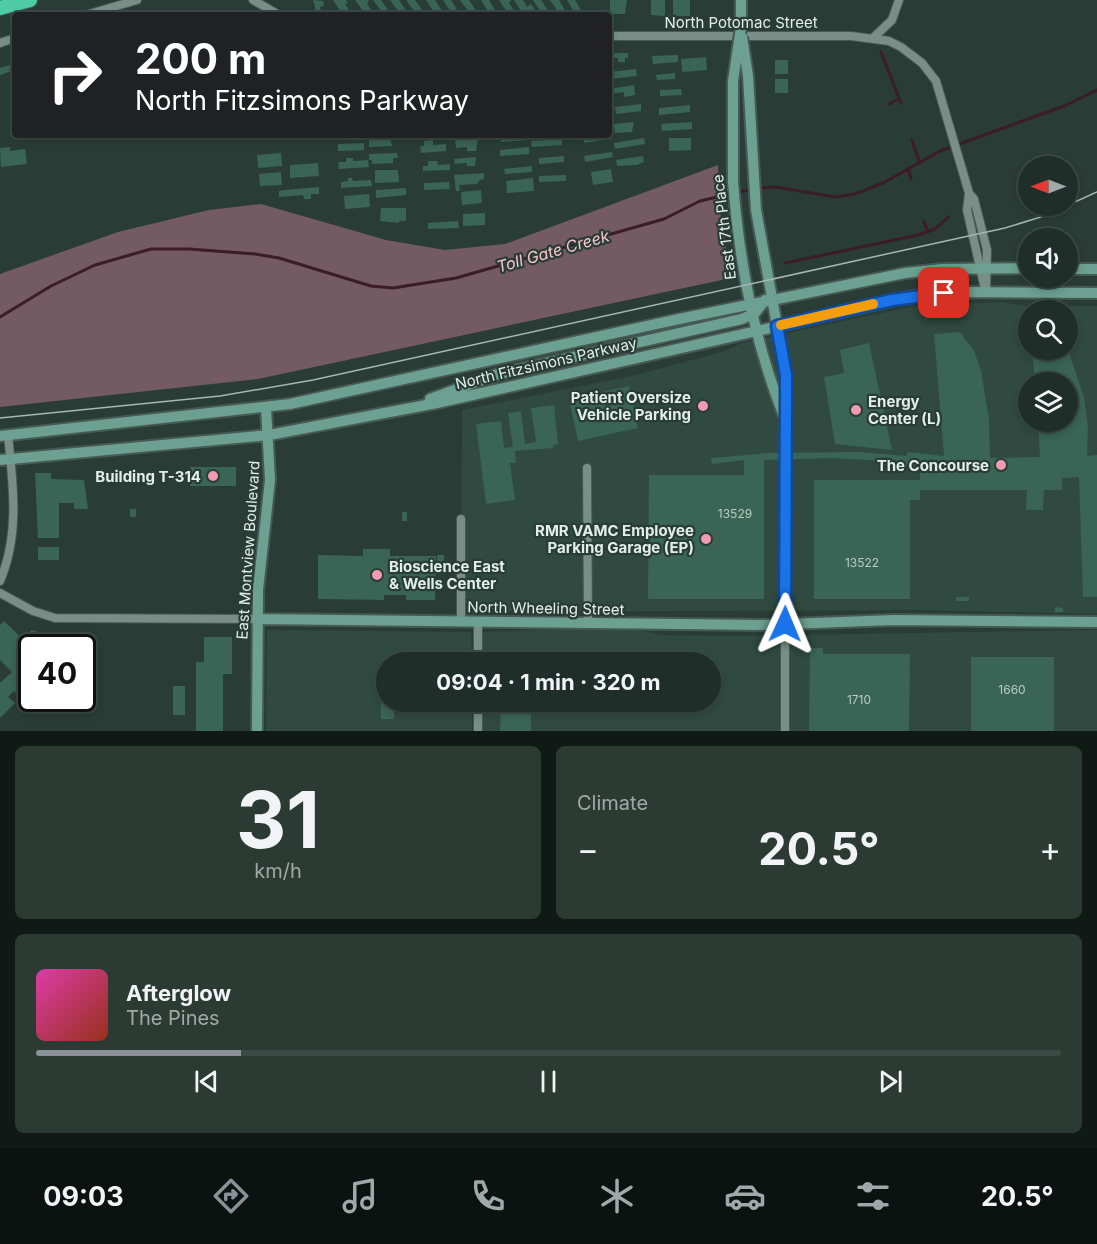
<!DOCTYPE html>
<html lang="en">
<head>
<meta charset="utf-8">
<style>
  body { margin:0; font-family:Inter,sans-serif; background:#2c3a34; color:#f1f3f6; height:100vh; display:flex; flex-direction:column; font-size:22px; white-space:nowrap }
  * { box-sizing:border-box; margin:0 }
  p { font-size:20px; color:#a1a8a8 }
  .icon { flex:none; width:33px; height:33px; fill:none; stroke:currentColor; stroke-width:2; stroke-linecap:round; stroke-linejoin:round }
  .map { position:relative; height:731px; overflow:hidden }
  .side { display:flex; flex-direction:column; gap:15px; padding:15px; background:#111916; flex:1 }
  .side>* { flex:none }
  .top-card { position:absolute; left:12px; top:12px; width:600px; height:126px; border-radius:6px; box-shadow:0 3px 9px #0003,0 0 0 2px #3c4a45; background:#202124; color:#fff; overflow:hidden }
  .needle { width:39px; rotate:270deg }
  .fabs { position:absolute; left:1018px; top:156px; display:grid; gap:12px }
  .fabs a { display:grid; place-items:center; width:60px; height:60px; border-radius:50%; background:#1f2e28; box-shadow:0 3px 9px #0003,0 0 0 2px #3c4a45; font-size:30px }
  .speed { position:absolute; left:18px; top:634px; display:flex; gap:12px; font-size:30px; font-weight:700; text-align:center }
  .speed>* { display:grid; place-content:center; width:78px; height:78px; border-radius:50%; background:#1f2e28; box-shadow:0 3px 9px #0003,0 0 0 2px #3c4a45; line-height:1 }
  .speed .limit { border:3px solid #111; border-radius:9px; background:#fff; color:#111 }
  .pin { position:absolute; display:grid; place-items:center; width:51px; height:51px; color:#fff; margin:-26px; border-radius:12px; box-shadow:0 3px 9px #0006 }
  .me { position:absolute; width:66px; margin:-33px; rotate:1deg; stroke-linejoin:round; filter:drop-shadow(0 0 4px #0008) }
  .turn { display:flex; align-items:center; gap:21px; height:126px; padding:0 24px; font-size:27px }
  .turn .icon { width:78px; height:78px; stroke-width:2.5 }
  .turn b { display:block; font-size:42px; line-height:51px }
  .big { font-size:45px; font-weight:700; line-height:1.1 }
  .side .widget { flex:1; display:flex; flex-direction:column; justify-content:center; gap:9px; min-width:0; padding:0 21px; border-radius:9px; background:#2c3a34 }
  .side .dial { align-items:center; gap:0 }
  .dial b { font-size:78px; line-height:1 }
  .song { display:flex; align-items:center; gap:18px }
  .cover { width:72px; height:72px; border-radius:9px; background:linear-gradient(135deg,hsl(320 70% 55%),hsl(10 70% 35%)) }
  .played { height:6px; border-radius:3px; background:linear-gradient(90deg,#8c9099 20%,#3c4a45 20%) }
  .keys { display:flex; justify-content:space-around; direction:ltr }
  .heat { display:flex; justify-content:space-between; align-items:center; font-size:33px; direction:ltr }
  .side .tiles { flex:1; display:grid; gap:15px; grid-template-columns:1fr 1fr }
  .widget:last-child { grid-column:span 2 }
  .trip { position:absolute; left:376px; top:652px; width:345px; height:60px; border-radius:30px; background:#1f2e28; box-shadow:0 3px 9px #0003,0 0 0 2px #3c4a45; font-weight:700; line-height:60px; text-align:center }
  .dock { display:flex; height:96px; justify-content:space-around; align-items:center; background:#0c1210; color:#a1a8a8 }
  .dock .icon { width:42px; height:42px }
  .dock .selected { color:#8c9099 }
  .dock b { font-size:27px; color:#f1f3f6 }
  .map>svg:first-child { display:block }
  .built { fill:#304a41; fill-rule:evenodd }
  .green { fill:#745a62 }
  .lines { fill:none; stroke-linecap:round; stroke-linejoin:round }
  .stream { stroke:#3c1c27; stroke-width:3 }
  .building { fill:#3a6455 }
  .street-casing { stroke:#475952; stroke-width:10 }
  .secondary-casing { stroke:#475952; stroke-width:14 }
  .highway-casing { stroke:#475952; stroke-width:16 }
  .street { stroke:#788e86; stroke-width:8 }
  .secondary { stroke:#6ca090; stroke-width:10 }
  .highway { stroke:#4fcba6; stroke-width:14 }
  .tram { stroke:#a8b6b1; stroke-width:1.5 }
  .secondary-bridge-casing { stroke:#475952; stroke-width:14; stroke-linecap:butt }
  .secondary-bridge { stroke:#6ca090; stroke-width:10 }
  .route-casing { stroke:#114b97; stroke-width:15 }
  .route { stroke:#1a73e8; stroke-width:10 }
  .slow { stroke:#f59e0b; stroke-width:10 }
  .poi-dot { fill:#f09ab6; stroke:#293d36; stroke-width:2 }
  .labels { text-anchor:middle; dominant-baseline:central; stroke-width:4.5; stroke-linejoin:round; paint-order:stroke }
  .number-label { font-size:12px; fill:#b8ccc4 }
  .street-label { font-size:15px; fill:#e2eee9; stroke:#293d36 }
  .poi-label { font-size:15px; font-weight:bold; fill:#e2eee9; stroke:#293d36; text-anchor:end }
  .water-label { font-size:16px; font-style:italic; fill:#fac3d3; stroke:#293d36 }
</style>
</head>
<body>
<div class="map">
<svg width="1097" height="731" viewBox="0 0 1097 731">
  <rect width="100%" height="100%" fill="#293d36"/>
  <path class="built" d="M1000,302L1030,306H1097V614L925,610L480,612L476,615H461L462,410L636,375L722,352L742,343L881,313L917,306ZM1029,310H1068V350H1029ZM1029,382H1068V422H1029Z
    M622,627L663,635L734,636L1097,630V731H482V702H711V663H482L481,632Z
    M267,630L471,632L472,663H387V702H472V731H266Z"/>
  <path class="green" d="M718,165L720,211L731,278L258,379L0,407V274L118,232L209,210L261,204L386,240L445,250L505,244Z"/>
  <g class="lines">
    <path class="stream" d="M881,52L901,103
      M889,104L898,99
      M912,140L919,161
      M908,168L911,179
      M924,221L928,232
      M785,263L918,235L935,229L948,217
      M0,317L51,286L95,265L151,249H189L255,254L279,258L371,286L393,288L456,278L664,219L700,201L756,188L776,187L835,197L855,194L885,182L940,151L1064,106L1097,90"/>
  </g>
  <path class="building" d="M313,0L323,1L324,6L320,7L322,15H317Z
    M333,0H346L348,3L345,4L352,15H343Z
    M355,0H369L367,4L375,15H366Z
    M373,0H381L389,11L384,15Z
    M390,0H399L409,15H401Z
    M406,0H415L426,15H417Z
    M426,0H435L445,15H436Z
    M443,0H451L457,9L451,12Z
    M460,0H469L479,15H471Z
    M481,0H489L498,15H490Z
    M499,0H511L509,3L517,15H509Z
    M514,0H523L527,7L531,4L537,13L533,15L529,9L532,15H524Z
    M533,0H541L549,12L543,15Z
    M550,0H559L566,12L560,15Z
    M567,0H575L584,15H576Z
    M610,0H627L625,14H610Z
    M651,0H665V16L651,15Z
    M673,0H690V16H673Z
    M609,53H628V58H625V62H618V58H609Z
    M678,55V62L653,64L652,56Z
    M706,57L707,70L682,72L681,59Z
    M775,60H788V74H775Z
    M15,63V70L0,75V68Z
    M636,69L637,76L609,79V72Z
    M675,73V79L657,80L656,75Z
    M775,79H788V93H775Z
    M634,85L635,95L624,97V92L609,94V89Z
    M681,89L682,95L660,96V90Z
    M641,104V111L616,114L615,107Z
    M690,105V112L659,115V108Z
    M634,122L632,132L615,133L613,124Z
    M692,122V129L662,131L661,124Z
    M530,135L528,140L501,142V136Z
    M609,135L612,139L584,143L583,138Z
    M390,136L392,146L369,147V137Z
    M478,137L476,151H467V147L456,148L455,139Z
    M644,138L645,144L615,149L614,143Z
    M669,138H691V150L669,151Z
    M562,139V145L532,147L531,141Z
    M433,140V145L446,144V151L421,153L420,146H424V141Z
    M364,143V150L338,151V144Z
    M10,147V151L25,149L27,164L1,167L0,148Z
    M529,147V154L500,156V150Z
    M612,152L613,157L585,162L584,156Z
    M281,153L282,166L258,168L257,155Z
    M397,153L398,158H393V163L372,164V160H369V154Z
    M564,156V162L539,164V158Z
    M643,156L644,162L637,165L617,166L616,160Z
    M476,157L475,166H467V163L455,164L454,159Z
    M346,158H353V161L368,160L369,167L339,169L338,162H346Z
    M428,161H437L438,165L450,164V170L423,171V166H428Z
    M318,163L319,176L290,178V165Z
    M532,166V172L505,174L504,169Z
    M611,169L613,182L593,185L591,172Z
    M375,170H398L399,182L375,183Z
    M281,172L282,185L260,186L259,174Z
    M484,173V179L480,180L477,184L459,185L460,191H456L454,175Z
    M566,175V181L539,182V176Z
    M348,178H352L353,181L371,180L372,186L341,188V182L348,181Z
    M533,178L534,191L507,193L506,181Z
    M449,182L450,189L424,190V183Z
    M319,187V194H311V199H304L303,195L279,197V191L284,190Z
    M406,188V195L376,198V190Z
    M481,190L482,203L462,205L461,192Z
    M369,194L370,207L345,209L344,196Z
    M381,208H406V221H399V223L380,221Z
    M485,213V225L463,226V214Z
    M458,221L459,228L428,229V223Z
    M960,332L974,351L981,370L989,420L990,458L1040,457L1038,422H1068V382H1035L1032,350H1068L1084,397L1088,428L1087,456L1097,455V597H1083L1079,477L1062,478V490H1044L1043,510H1026L1027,490H920V500H910V599H814V480H920V471L905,467V462L833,458L764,460V599H648L649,475H744V460L712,464L711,458L769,453L859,452L907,456V452L944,456L934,334Z
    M869,343L892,450L835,444L824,377L844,373L840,350Z
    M629,386L638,428L578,441L569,399Z
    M554,405L558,444L553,445V448L515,451L516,463H510L515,500L486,504L476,424L501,421L504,448L513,447L508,413L521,411L525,444L536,442L531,408Z
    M190,467H236V486H190Z
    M35,473H51V479L84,480L88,509H74V503H59V538H38Z
    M130,509H136V517H130Z
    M402,512H407V521H402Z
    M38,547H59V560H38Z
    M363,549H390V556H436L435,600H406V595H384V600L318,599V555L363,556Z
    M437,555H444V564H437Z
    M956,597H969V601H956Z
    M1055,607L1063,608V612H1055Z
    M4,621L22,638L20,640L26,647L32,640L28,639L31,630L44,634L41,644L50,648H32V677L28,685L20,697L14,691L8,697L15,703L0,718V683L12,672L0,660V625Z
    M204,637H232V674H223V731H196V662H204Z
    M810,648H823V654H910L909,731H809Z
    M501,651L636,652V663H501Z
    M971,657H1054V731H971Z
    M381,683H387V702H455V711H394V719H381Z
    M173,686H185V715H173Z
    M501,702H531V731H500Z"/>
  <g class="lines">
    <g class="street-casing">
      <path id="street" d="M253,0L279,15
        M86,15L137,0
        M609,36H851L889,41L901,47L922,63L936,81L969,193L974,199L987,250L986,292
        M873,38L892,20L899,0
        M0,43L15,38
        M969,193L967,210L984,285
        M587,468L588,624
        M461,519V621
        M0,581C20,534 13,484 8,435
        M0,593L33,611L55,618L257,619
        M478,624V663
        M478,702V731
        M785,731V624"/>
    </g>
    <g class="secondary-casing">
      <path id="secondary" d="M741,27V0
        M748,76L756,210L786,375L785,624
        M733,182C739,261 754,340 783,414
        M1068,269H1097
        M430,399L498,374L742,319L755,313L765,300
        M0,436L290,404L679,319L905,273L942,269L1029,268
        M0,460L269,435L437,403L913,296L964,292L1097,293
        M257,619L762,625L894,620L1097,622
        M257,731L258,590L270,480L266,408"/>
    </g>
    <g class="highway-casing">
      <path id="highway" d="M0,8L30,0"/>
    </g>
    <use href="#street" class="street"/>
    <use href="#secondary" class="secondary"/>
    <use href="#highway" class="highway"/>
    <path class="tram" d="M0,418L220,396L313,380L1005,228L1044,216L1097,192"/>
    <g class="secondary-bridge-casing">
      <path id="secondary-bridge" d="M742,37L748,76
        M733,182V81L741,27"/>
    </g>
    <use href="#secondary-bridge" class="secondary-bridge"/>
  </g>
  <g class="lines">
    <g class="route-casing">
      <path id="route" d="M785,624L786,396V375L777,326L892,300L944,293"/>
    </g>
    <use href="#route" class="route"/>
    <path class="slow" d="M781,325L873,304"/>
  </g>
  <g class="poi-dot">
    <circle cx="703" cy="406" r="6"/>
    <circle cx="856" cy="410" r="6"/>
    <circle cx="1001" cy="465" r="6"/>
    <circle cx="213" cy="476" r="6"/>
    <circle cx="706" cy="539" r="6"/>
    <circle cx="377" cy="575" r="6"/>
  </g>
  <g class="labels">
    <g class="number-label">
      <text x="735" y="513">13529</text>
      <text x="862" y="562">13522</text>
      <text x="1012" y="689">1660</text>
      <text x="859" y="699">1710</text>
    </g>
    <g class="street-label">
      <text x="741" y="22">North Potomac Street</text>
      <text transform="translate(724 227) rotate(-97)">East 17th Place</text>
      <text transform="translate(546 363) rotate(-13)">North Fitzsimons Parkway</text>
      <text transform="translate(248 550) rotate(-86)">East Montview Boulevard</text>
      <text transform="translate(546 608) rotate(1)">North Wheeling Street</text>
    </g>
    <g class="poi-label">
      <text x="691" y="397">Patient Oversize<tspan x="691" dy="17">Vehicle Parking</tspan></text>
      <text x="868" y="401" text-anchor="start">Energy<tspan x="868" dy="17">Center (L)</tspan></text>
      <text x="989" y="465">The Concourse</text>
      <text x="201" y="476">Building T-314</text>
      <text x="694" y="530">RMR VAMC Employee<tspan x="694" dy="17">Parking Garage (EP)</tspan></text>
      <text x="389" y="566" text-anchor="start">Bioscience East<tspan x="389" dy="17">&amp; Wells Center</tspan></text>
    </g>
    <g class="water-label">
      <text transform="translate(553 251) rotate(-16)">Toll Gate Creek</text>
    </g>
  </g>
</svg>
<div class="fabs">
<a><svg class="needle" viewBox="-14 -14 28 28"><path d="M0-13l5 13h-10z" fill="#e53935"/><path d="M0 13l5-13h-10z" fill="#a1a8a8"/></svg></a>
<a><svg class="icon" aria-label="sound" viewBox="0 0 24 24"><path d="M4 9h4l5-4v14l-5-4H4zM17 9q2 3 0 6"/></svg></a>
<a><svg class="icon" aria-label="search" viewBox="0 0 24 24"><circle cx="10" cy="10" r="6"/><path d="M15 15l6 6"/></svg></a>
<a><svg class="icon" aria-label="layers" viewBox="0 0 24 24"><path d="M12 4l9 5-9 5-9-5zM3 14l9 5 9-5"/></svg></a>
</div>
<div class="speed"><div class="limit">40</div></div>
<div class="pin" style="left:944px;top:293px;background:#d93025"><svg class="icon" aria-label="arrive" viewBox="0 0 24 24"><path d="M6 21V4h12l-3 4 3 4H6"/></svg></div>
<svg class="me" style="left:785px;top:624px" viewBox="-20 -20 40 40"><path d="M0-17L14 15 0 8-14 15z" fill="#1a73e8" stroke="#fff" stroke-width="4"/></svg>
<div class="trip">09:04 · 1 min · 320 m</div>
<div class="top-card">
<div class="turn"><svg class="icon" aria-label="right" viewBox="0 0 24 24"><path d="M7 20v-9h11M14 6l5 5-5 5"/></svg><div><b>200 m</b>North Fitzsimons Parkway</div></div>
</div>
</div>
<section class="side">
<div class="tiles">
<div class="widget dial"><b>31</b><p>km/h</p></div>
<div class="widget"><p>Climate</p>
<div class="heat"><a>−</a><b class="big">20.5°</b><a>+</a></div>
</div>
<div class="widget">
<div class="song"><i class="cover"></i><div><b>Afterglow</b><p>The Pines</p></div></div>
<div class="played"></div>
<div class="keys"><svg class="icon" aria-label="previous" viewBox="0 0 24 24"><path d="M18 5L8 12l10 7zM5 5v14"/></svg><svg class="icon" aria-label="pause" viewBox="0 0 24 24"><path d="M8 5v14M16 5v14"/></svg><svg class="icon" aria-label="next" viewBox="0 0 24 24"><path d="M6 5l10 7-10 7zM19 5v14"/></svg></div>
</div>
</div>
</section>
<nav class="dock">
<b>09:03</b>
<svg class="icon selected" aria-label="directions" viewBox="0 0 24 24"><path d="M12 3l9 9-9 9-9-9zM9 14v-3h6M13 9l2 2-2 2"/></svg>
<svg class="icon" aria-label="music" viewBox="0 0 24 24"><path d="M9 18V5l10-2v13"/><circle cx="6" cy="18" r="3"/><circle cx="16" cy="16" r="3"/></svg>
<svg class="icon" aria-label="phone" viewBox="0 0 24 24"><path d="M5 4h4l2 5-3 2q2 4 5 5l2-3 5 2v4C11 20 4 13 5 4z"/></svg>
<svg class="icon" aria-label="climate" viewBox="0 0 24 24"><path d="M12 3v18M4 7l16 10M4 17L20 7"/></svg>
<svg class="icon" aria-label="car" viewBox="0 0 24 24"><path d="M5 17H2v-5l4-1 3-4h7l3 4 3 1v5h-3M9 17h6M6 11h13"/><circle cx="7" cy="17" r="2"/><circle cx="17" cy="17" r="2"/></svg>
<svg class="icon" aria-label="filters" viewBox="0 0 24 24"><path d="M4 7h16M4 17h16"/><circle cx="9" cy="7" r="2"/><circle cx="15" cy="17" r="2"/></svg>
<b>20.5°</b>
</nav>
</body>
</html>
